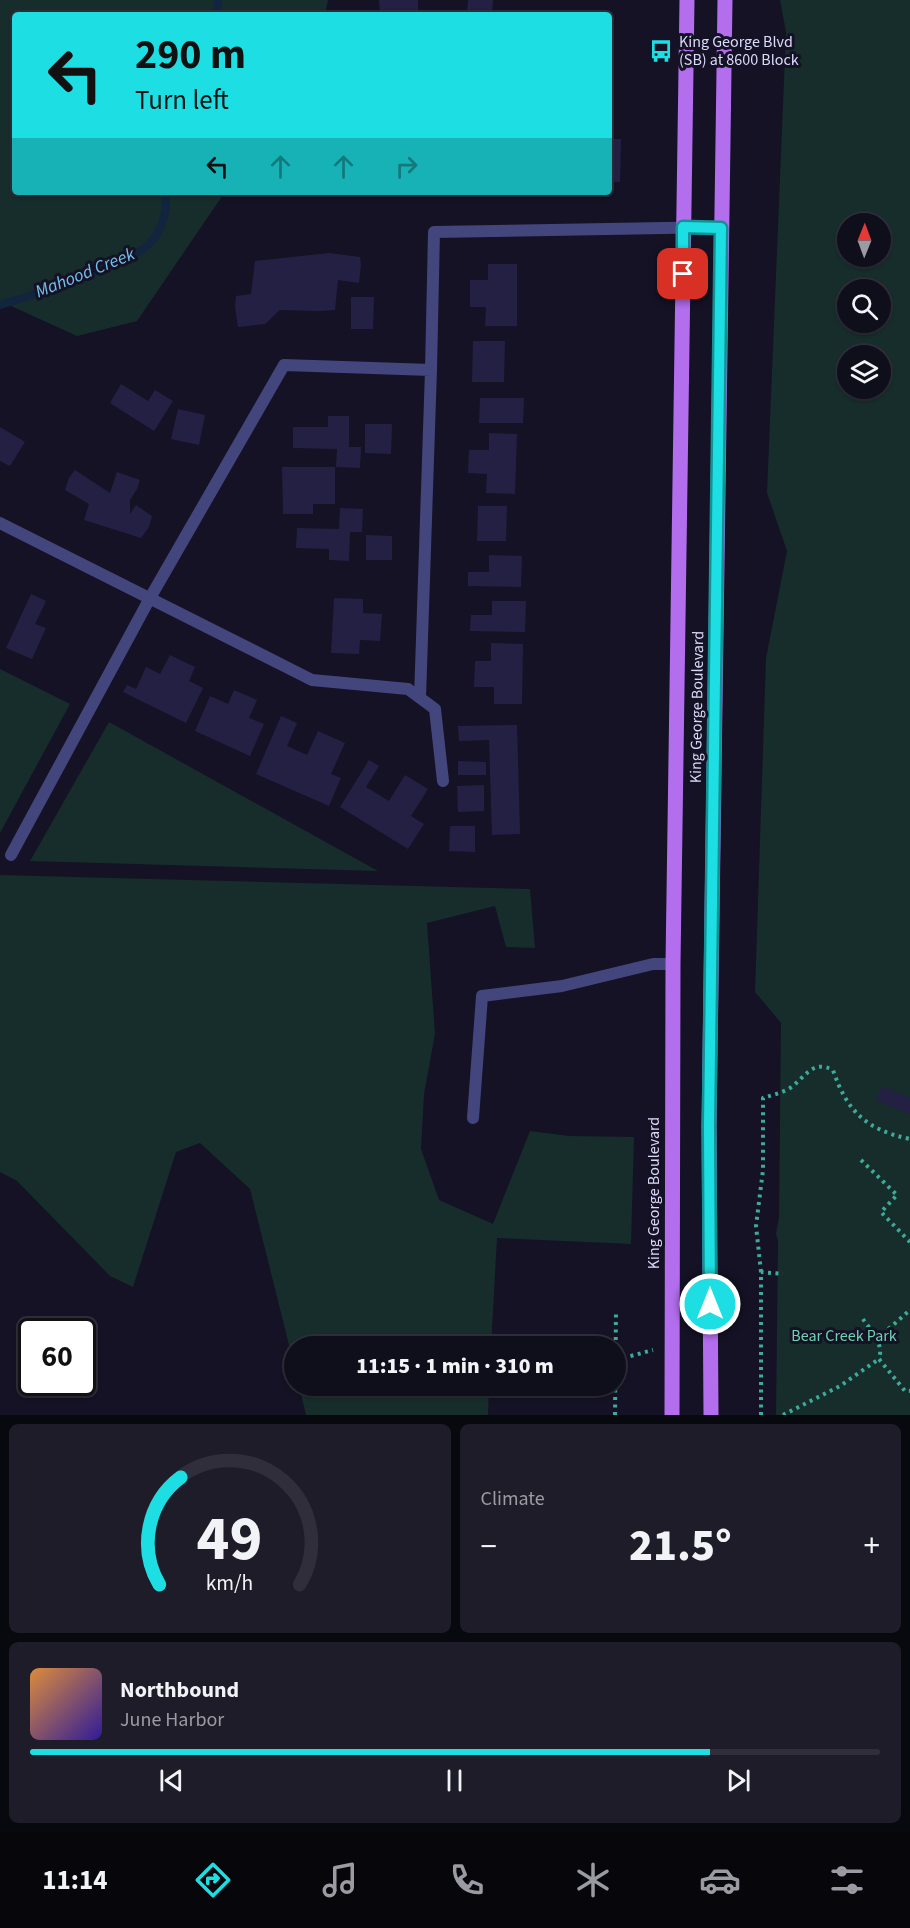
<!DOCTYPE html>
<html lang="en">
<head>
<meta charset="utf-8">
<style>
  body { margin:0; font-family:"Source Sans 3",sans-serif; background:#1d1c28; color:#f1f3f6; height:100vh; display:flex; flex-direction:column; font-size:22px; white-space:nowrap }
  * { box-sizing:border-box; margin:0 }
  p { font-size:20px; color:#9b9ca3 }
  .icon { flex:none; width:33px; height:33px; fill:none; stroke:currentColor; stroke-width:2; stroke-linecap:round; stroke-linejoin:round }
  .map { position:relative; height:1415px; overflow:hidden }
  .details { display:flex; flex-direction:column; gap:9px; padding:9px; background:#08080f; flex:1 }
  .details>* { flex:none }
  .hud { position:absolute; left:12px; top:12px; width:600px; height:183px; border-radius:6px; box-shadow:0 2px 4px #0004,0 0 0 2px #2f2e3a; background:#1ddfe3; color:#111; overflow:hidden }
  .needle { width:39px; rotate:1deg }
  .tools { position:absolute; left:837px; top:213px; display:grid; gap:12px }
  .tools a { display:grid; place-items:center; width:54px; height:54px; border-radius:50%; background:#0f0e1b; box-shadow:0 2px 4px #0004,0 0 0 2px #2f2e3a; font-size:30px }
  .speed { position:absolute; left:18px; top:1318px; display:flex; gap:12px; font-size:30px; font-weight:700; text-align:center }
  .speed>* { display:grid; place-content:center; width:78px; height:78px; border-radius:50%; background:#0f0e1b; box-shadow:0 2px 4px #0004,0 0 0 2px #2f2e3a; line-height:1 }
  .speed .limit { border:3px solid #111; border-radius:9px; background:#fff; color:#111 }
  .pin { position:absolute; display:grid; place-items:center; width:51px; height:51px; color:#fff; margin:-26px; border-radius:12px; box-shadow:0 3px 9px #0006 }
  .me { position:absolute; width:66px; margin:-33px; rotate:0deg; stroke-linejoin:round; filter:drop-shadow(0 0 4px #0008) }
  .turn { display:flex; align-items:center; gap:21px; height:126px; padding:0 24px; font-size:27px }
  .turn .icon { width:78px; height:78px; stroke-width:2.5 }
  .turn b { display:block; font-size:42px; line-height:51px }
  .lanes { display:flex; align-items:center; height:57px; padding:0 24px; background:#0003; justify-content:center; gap:30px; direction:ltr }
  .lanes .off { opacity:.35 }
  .big { font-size:45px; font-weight:800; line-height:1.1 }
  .details .tile { flex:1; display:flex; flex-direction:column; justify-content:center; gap:9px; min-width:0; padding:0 21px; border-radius:9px; background:#1d1c28 }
  .details .dial { align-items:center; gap:0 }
  .dial svg { height:156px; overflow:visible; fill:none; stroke:#2f2e3a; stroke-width:7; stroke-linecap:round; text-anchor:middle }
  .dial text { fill:#f1f3f6; stroke:none }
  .song { display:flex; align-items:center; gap:18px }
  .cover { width:72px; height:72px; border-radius:9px; background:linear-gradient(135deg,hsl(30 70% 55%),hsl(250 70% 35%)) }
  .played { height:6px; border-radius:3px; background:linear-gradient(90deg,#1ddfe3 80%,#2f2e3a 80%) }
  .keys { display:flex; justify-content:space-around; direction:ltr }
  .heat { display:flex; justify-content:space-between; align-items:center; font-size:33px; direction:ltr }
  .details .tiles { flex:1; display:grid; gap:9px; grid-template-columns:1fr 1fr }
  .tile:last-child { grid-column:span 2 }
  .trip { position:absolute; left:284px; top:1336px; width:342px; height:60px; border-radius:30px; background:#0f0e1b; box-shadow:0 2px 4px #0004,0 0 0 2px #2f2e3a; font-weight:800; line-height:60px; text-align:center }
  .tab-bar { display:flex; height:96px; justify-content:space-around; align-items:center; background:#06060b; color:#9b9ca3 }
  .tab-bar .icon { width:42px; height:42px }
  .tab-bar .active { color:#1ddfe3 }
  .tab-bar b { font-size:27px; color:#f1f3f6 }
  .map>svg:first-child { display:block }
  .green { fill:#162d2b; fill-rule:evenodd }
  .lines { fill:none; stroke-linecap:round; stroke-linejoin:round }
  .stream { stroke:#11253e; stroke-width:8 }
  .building { fill:#242043 }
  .path { stroke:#3eaa9a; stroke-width:4; stroke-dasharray:3 4.5; stroke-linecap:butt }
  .service { stroke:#43457d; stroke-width:12 }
  .primary { stroke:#b36eed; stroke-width:15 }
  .route-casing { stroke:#139194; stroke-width:15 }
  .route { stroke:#1ddfe3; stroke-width:10 }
  .labels { text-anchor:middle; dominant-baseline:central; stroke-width:6; stroke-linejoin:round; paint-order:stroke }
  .poi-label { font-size:16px; fill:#dbdafa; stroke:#141224; text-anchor:start }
  .street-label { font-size:16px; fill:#dbdafa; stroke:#141224 }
  .park-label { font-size:16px; fill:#6ed2b1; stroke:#141224 }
  .water-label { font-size:18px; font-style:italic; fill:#74c0ee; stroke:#141224 }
</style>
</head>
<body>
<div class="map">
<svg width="910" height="1415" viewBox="0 0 910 1415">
  <rect width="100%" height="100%" fill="#141224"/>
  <path class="green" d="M0,0H328L325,15H15V192H225L137,321L77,336L0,301Z
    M780,0H910V1415H776L778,1241L776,1234L779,1217L781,1023L755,992L766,658L787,551L767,493L786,32ZM848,224H880V256H848ZM848,290H880V322H848ZM848,356H880V388H848Z
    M0,669L70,704L0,833Z
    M109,722L378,871L30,861Z
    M0,875L530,889L535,948L506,947L495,906L427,923L435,1034L424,1094L421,1149L439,1200L493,1224L530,1131L569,1136L634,1137L631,1244L497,1238L491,1347H294V1365L250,1189L200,1143L176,1152L133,1287L110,1276L17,1181L0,1172Z
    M299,1386H489L488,1415H306Z"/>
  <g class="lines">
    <path class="stream" d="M217,15L218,0
      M0,305C37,294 73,281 109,265C123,259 139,254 150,243C161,233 170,206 164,192"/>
  </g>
  <path class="building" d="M379,0H418V15H380Z
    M468,0H493L492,15H467Z
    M609,36H613V76H609Z
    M609,139H621L620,182H609Z
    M329,253L360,257L361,265L359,283L338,280L335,310L321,311L280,310L265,324L238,327L235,306L236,296L251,294L255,261Z
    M488,264H517V326H485L486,307H470V280H488Z
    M351,297H374L373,329H351Z
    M473,341H505L504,382H472Z
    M121,384L148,401L155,390L173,401L154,431L110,403Z
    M480,398H524L523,423H479Z
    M178,409L205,415L199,445L171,439Z
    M328,416H349V447H361L360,468L336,467L337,449L293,448V427H328Z
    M365,424H392L391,454L365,453Z
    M0,427L25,442L10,466L0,461Z
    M489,433L517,434L515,494L486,493L487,474L468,473L469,450H489Z
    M282,467H335V504H313V514H283Z
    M75,470L110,493L117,472L140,480L137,489L130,500V514L136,505L152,516L149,527L141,538L84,520L89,504L65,490L69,478Z
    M478,506H507L506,541H477Z
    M340,508L363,509L362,532H350L349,561L329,560V549L296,548L297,528L339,529Z
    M366,535L392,536V560H366Z
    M489,555L522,556L521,587L468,586V572H489Z
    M31,594L46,601L35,624L46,628L32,659L6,648Z
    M334,598L363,599V613L382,614L380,641L360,640L359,654L331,653Z
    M492,601H526L525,632L470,631L471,615H492Z
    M491,643L523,644L522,704H494V687H474L475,661H491Z
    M170,655L195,667L189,681L203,688L186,723L123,692L127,685L136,689L146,667L160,674Z
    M234,690L257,700L249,718L264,724L250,756L195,731L210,696L228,704Z
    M281,716L297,723L287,746L307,755L318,731L345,743L331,774L341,778L329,806L256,774Z
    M517,725L520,834L492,835L489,740L459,741L458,726Z
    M369,760L379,766L366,787L389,801L405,775L428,789L411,816L424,824L408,849L340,807Z
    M458,761L486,762V775H458Z
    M484,785V811L458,812L457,786Z
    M450,826H475V852L449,851Z
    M882,1086L910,1098V1114L876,1100Z"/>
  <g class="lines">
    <path class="path" d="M861,1160L897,1195L881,1212L910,1242
      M761,1272L756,1226L763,1170V1098C772,1095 782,1093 790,1088C805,1078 812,1059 833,1070C847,1112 867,1130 910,1139
      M863,1319C871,1331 884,1343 879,1359L905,1391H910
      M877,1339L910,1310
      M616,1360L653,1350
      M615,1415L616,1310
      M761,1415V1272L783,1274
      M783,1415L840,1386L879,1359"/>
    <path class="service" d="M0,523L312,680L408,689L435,709L443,781
      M420,698L431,370
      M11,855L150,598L284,365L431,370L434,232L721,227
      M473,1118L482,996L562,986L653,964H673"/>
    <path class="primary" d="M672,1415L673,964L687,0
      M711,1415L709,1126L725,0"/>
  </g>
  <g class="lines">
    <g class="route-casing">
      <path id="route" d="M683,274V227L721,228L709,1126L710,1304"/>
    </g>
    <use href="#route" class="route"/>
  </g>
  <defs>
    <g id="bus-bare" transform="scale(1.8)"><path d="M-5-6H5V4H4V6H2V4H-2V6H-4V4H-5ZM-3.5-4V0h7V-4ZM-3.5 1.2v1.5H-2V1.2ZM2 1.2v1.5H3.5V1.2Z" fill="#1ddfe3" stroke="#141224" stroke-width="2.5" paint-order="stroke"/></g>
  </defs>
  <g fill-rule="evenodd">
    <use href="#bus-bare" x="661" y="51"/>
  </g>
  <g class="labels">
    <g class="poi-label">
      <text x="679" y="42">King George Blvd<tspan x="679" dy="18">(SB) at 8600 Block</tspan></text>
    </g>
    <g class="street-label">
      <text transform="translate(697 707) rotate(-89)">King George Boulevard</text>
      <text transform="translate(654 1193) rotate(-90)">King George Boulevard</text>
    </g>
    <g class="park-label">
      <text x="844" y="1336">Bear Creek Park</text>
    </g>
    <g class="water-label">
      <text transform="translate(85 273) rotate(-22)">Mahood Creek</text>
    </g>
  </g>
</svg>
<div class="tools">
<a><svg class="needle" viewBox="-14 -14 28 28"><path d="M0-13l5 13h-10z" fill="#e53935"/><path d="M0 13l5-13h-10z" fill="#9b9ca3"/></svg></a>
<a><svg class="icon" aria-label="search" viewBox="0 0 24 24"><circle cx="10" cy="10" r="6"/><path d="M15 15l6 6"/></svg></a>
<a><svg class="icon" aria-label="layers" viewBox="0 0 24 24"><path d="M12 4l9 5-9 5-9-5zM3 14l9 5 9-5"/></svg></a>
</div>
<div class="speed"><div class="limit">60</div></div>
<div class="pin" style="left:683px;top:274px;background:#d93025"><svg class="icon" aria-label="arrive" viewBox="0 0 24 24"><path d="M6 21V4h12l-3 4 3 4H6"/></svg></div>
<svg class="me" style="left:710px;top:1304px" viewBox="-20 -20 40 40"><circle r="17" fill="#1ddfe3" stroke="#fff" stroke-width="3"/><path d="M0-11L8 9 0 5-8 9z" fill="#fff"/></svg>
<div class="trip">11:15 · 1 min · 310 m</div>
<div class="hud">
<div class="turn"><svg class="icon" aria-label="left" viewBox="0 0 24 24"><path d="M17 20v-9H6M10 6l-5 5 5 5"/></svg><div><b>290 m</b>Turn left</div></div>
<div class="lanes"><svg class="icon" aria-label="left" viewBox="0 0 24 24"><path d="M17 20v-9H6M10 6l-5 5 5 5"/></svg><svg class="icon off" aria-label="ahead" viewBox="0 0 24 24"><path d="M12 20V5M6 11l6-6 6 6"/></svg><svg class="icon off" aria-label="ahead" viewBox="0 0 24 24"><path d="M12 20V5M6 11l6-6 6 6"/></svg><svg class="icon off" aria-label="right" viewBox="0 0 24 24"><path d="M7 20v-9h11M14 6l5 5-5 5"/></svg></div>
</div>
</div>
<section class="details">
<div class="tiles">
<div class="tile dial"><svg viewBox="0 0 100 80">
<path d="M14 69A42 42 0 1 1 86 69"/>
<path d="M14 69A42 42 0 0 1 25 14" stroke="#1ddfe3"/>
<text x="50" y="56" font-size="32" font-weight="700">49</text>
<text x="50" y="72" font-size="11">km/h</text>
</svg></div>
<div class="tile"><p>Climate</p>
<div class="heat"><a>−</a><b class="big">21.5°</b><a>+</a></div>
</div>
<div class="tile">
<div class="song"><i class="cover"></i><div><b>Northbound</b><p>June Harbor</p></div></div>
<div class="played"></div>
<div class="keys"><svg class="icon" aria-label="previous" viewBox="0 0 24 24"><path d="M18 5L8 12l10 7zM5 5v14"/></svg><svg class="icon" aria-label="pause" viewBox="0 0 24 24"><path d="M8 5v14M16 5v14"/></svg><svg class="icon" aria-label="next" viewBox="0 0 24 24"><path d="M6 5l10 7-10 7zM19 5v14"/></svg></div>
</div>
</div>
</section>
<nav class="tab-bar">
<b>11:14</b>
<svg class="icon active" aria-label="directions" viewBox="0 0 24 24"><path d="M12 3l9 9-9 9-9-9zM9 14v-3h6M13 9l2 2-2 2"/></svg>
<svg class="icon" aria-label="music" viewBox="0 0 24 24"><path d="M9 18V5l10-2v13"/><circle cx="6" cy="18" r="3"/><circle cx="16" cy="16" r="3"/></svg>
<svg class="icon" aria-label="phone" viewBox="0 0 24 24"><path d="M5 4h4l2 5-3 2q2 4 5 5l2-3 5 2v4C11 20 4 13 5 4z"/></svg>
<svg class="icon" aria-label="climate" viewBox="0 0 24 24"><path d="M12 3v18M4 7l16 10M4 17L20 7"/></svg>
<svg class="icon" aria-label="car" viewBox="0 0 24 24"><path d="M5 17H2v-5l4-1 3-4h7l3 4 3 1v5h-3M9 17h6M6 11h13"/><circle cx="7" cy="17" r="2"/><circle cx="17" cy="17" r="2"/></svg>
<svg class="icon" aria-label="filters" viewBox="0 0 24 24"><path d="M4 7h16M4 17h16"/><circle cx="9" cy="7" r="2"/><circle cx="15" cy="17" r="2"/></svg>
</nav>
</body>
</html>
